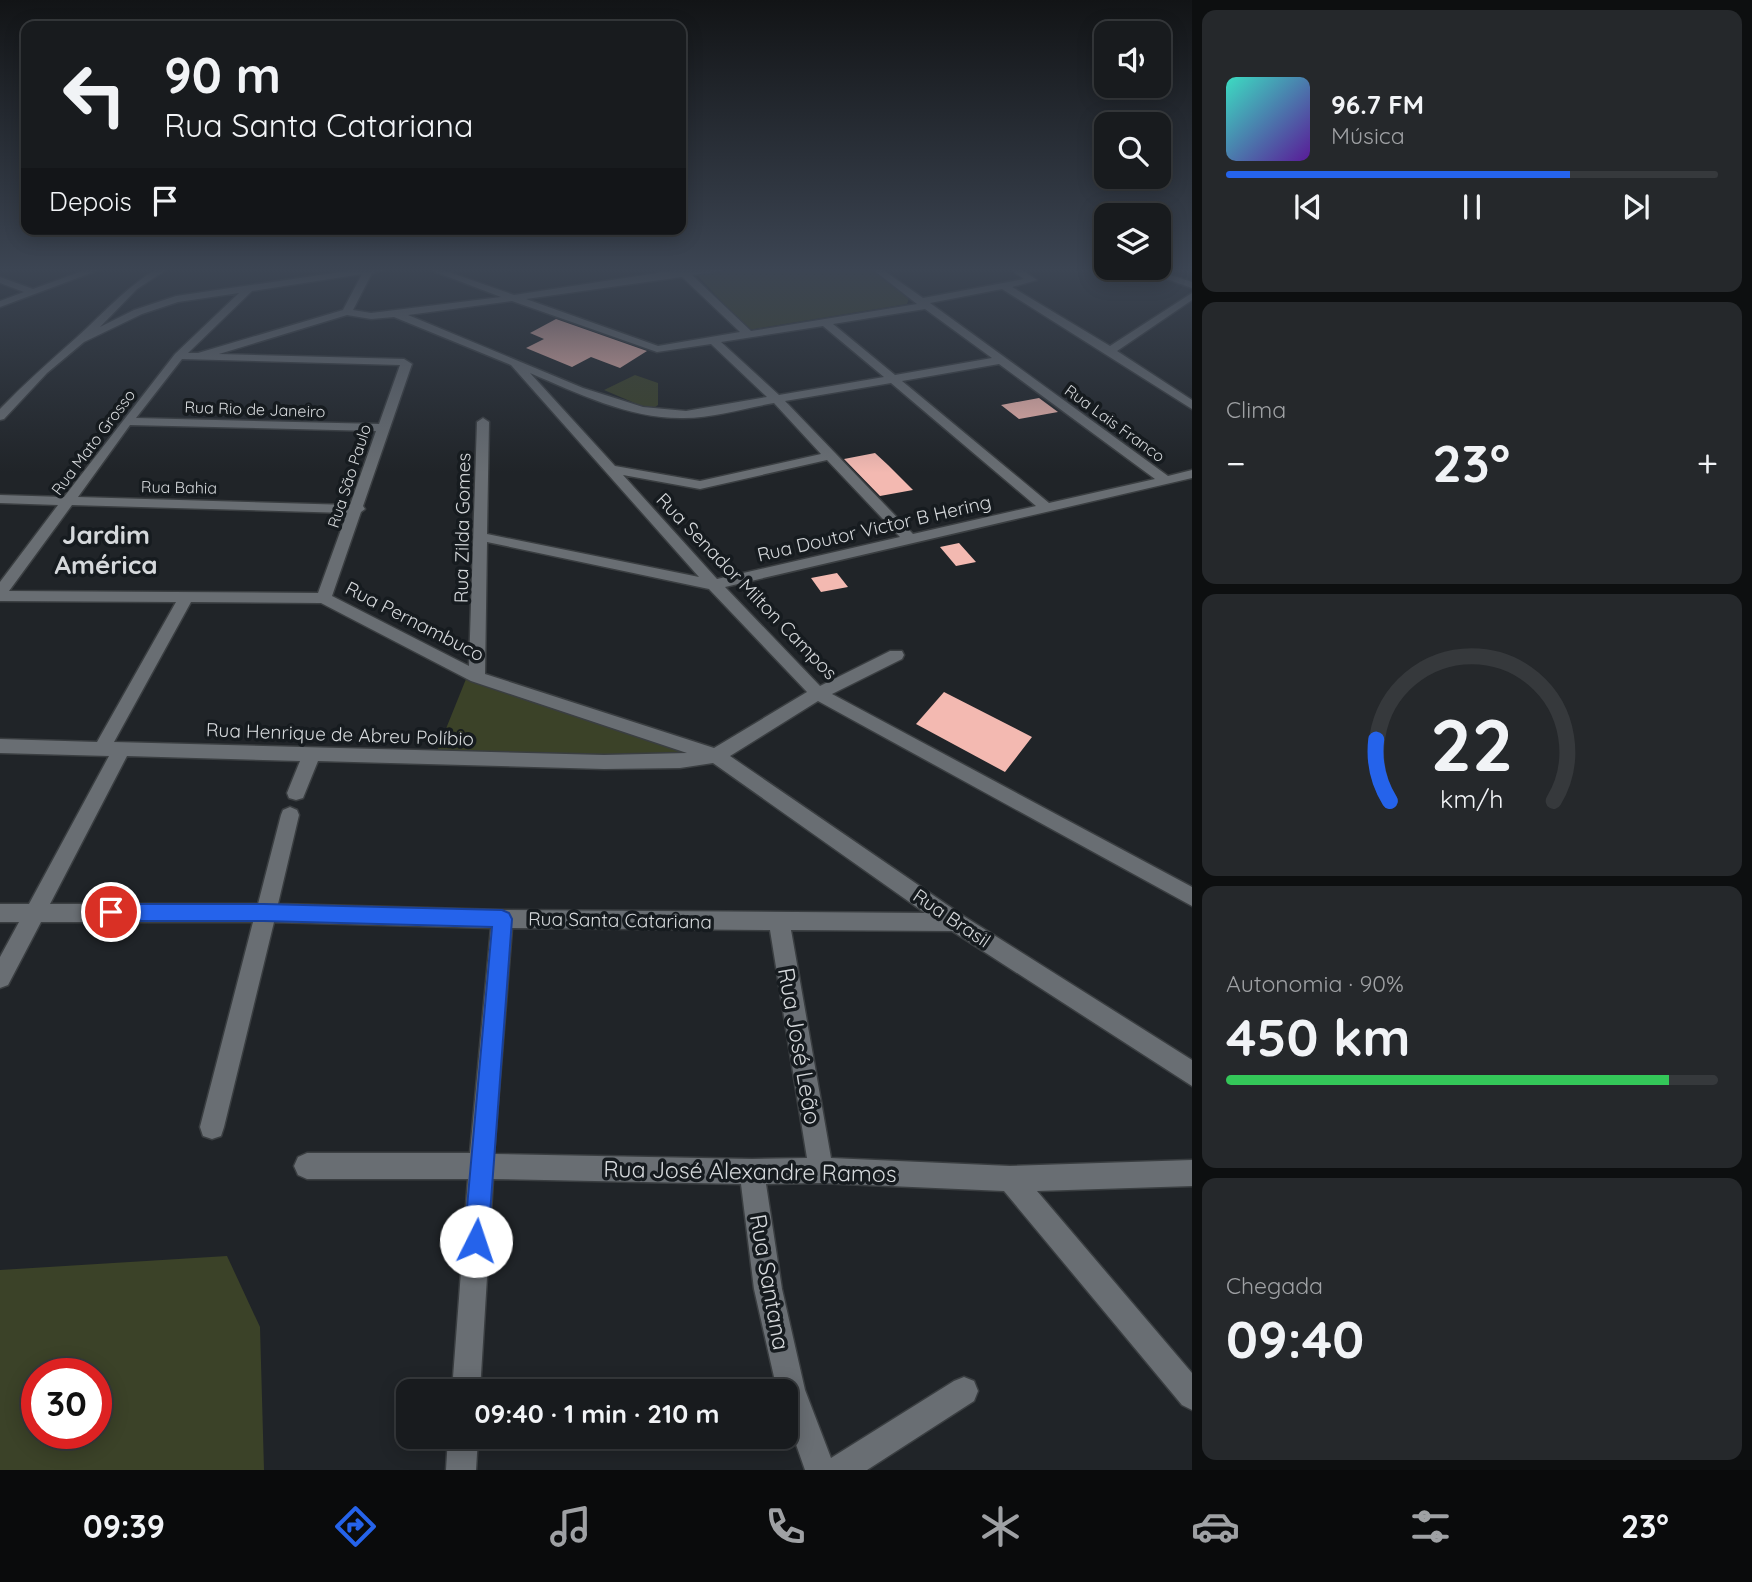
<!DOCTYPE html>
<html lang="pt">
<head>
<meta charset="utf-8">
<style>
  body { margin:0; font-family:Quicksand,sans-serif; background:#25282b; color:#f1f3f6; height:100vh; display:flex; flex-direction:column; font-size:26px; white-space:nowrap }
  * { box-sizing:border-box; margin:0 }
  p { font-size:23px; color:#9fa1a4 }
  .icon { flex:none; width:38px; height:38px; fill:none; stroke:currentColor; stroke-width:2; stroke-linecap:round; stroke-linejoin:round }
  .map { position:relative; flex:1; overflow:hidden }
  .sheet { display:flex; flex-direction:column; gap:10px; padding:10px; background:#0d0f10; width:560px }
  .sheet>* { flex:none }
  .guide { position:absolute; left:21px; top:21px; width:665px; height:214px; border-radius:14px; box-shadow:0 4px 18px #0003,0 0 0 2px #36393c; background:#181b1e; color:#f1f3f6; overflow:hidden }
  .tools { position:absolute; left:1094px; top:21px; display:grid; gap:14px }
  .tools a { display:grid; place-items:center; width:77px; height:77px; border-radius:14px; background:#181b1e; box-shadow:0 4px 18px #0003,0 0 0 2px #36393c; font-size:35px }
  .speed { position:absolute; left:21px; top:1358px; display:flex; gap:14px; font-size:35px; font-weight:700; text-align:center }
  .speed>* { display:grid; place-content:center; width:91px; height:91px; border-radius:50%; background:#181b1e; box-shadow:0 4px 18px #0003,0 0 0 2px #36393c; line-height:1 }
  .speed .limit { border:10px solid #d22; background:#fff; color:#111 }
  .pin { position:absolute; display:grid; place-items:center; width:60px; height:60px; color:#fff; margin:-30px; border:4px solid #fff; border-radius:50%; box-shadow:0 2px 7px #0007 }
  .me { position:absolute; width:77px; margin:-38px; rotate:4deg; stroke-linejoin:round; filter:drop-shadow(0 0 5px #0008) }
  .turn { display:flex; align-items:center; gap:24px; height:147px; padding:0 28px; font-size:32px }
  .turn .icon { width:91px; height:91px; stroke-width:2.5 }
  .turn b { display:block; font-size:49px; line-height:60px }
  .then { display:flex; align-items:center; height:66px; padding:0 28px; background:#0003; gap:14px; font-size:26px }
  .big { font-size:52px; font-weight:700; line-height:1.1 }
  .sheet .widget { flex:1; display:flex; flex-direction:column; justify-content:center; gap:10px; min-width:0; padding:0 24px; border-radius:14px; background:#25282b }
  .sheet .dial { align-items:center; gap:0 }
  .dial svg { height:182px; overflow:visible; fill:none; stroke:#36393c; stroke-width:7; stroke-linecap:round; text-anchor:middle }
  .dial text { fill:#f1f3f6; stroke:none }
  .song { display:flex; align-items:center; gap:21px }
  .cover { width:84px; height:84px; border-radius:10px; background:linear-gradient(135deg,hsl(170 70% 55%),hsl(270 70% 35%)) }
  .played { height:7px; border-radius:4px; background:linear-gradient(90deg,#2563eb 70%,#36393c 70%) }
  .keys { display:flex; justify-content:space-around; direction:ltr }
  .heat { display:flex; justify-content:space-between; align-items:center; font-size:38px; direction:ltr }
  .charge { height:10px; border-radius:5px; background:linear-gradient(90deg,#34c759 90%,#36393c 0) }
  .trip { position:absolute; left:396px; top:1379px; width:402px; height:70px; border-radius:14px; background:#181b1e; box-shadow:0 4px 18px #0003,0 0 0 2px #36393c; font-weight:700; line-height:70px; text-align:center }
  .dock { display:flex; height:112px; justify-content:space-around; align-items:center; background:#0a0b0c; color:#9fa1a4 }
  .dock .icon { width:49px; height:49px }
  .dock .active { color:#2563eb }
  .dock b { font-size:32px; color:#f1f3f6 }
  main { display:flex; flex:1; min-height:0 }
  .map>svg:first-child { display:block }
  .green { fill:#3b4228; fill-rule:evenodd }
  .building { fill:#f3b9b1 }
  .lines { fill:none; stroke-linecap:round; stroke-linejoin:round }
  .minor-casing { stroke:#3a3e41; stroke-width:3 }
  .tertiary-casing { stroke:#3a3e41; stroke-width:3 }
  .minor { fill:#696e73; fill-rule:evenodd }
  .tertiary { fill:#696e73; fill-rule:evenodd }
  .route { fill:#2563eb; stroke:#184099; stroke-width:2 }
  .labels { text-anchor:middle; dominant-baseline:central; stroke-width:7; stroke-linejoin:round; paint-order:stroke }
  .far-street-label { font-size:16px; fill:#d5d8db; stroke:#161b1f }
  .street-label { font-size:19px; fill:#d5d8db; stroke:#161b1f }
  .near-street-label { font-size:23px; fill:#d5d8db; stroke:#161b1f }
  .district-label { font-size:26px; font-weight:bold; fill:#d5d8db; stroke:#161b1f }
</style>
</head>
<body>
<main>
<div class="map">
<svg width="1192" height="1470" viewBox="0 0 1192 1470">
  <rect width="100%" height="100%" fill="#202428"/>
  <path class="green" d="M735,268H868L909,298L907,304L748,330L695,273Z
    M635,375L658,383V405L651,410L604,390Z
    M466,679L676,748L679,753L672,756L437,751Z
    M227,1256L260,1327L264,1470H0V1270ZM37,1374H96V1433H37Z"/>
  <path class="building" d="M556,319L647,351L620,368L591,357L572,367L526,348L544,339L530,333Z
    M1039,398L1058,412L1019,419L1001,405Z
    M875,453L888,465L913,490L880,496L844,459Z
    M959,543L976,562L956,566L940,547Z
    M837,573L848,587L821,592L811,578Z
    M944,692L1032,737L1005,772L916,724Z"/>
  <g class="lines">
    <g class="minor-casing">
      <path id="minor" d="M91,268H104L0,307V301L24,292L0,283V277L33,289Z
        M158,268H169L137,289L100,327L134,310L176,296L368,268H391L372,273L353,310L371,313L501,297L425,268H437L514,295L683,269L726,268L722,271L692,275L751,331L917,304L871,268H880L923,298L1024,279L1008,268H1019L1037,280L1012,287L1110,346L1192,293V300L1117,351L1192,400V409L1002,289L930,303L1168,476L1192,470V478L725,587L820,686L890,651H902L904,655L902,659L832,694L1192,887V906L818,701L730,756L962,915L1192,1060V1086L952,931L791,930L831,1158L1010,1166L1192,1160V1186L1037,1191L1192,1373V1410L1182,1405L1004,1191L821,1183L766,1184L782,1289L805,1390L831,1458L954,1381L964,1377L974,1381L978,1391L974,1401L867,1470H805L786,1416V1391L777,1390L754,1289L741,1184L493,1179L480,1391H452L468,1179H307L298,1175L294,1166L298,1157L307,1153H470L491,928L274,922L224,1127L221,1136L212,1139L203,1136L200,1127L253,922H41L8,985L0,988V957L19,922H0V904H29L109,756L0,753V739L97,742L176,602L0,601V582L58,505L0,503V495L64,497L175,354L239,293L178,302L142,314L84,342L47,373L4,419L0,420V409C24,384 50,361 76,338C105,312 124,289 158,268ZM362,274L343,310L198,353H188L252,291ZM682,277L740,332L658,346L526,299ZM512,301L657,352L711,344L767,397L686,411L643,407L583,388L408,315ZM925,309L992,358L895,375L833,324ZM347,315L371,319L394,317L511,365L699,577L487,534L489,422L483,418L477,422L469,666L332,596L361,512L365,509L363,506L412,364L404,359L219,354ZM823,326L884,377L779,395L721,342ZM182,359L400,365L379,424L136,418ZM999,364L1155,479L1049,503L902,381ZM530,373C579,394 630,419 684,418C713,418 745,408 774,403L821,454L700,481L615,466ZM891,383L1036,506L913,534L785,401ZM130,425L376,431L350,505L78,497ZM827,460L900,537L717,579L623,475L700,489ZM72,505L347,513L318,593L9,591ZM487,542L709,589L807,692L714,748L485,674ZM191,602L321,603L471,681L687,753L604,755L114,742ZM127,756L300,761L287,793L289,798L296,800L303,798L318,761L604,769L680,768L713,763L925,913L502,910L278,904L299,815L297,810L290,807L283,810L281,815L258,904H50ZM512,928L770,930L807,1158L752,1159L494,1154Z
        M448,1437H478L476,1470H446Z"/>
    </g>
    <g class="tertiary-casing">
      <path id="tertiary" d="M1135,268H1149L1192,282V288Z"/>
    </g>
    <use href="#minor" class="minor"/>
    <use href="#tertiary" class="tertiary"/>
  </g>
  <linearGradient id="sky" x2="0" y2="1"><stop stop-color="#121416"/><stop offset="0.57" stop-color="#3c4553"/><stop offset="1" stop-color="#3c4553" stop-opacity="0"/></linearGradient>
  <rect width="1192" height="473" fill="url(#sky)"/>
  <path class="route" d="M111,904H264L502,910L509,913L512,919L488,1241L484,1250L476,1253L468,1250L464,1241L492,927L264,921H111L104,918L101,912L104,906Z"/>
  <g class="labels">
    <g class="far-street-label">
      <text transform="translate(255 409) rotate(2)">Rua Rio de Janeiro</text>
      <text transform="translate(1115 423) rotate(36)">Rua Lais Franco</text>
      <text transform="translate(93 442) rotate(-53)">Rua Mato Grosso</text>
      <text transform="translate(349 476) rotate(-72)">Rua São Paulo</text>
      <text transform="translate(179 487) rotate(1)">Rua Bahia</text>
    </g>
    <g class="street-label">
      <text transform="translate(462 528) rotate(-89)">Rua Zilda Gomes</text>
      <text transform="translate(874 528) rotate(-13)">Rua Doutor Victor B Hering</text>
      <text transform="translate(747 586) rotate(46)">Rua Senador Milton Campos</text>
      <text transform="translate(415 621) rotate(27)">Rua Pernambuco</text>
      <text transform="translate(340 734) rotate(2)">Rua Henrique de Abreu Políbio</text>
      <text transform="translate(952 918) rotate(34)">Rua Brasil</text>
      <text transform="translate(620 920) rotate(1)">Rua Santa Catariana</text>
    </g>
    <g class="near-street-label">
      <text transform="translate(800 1046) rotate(80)">Rua José Leão</text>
      <text transform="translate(750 1171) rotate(1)">Rua José Alexandre Ramos</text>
      <text transform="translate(770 1282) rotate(80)">Rua Santana</text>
    </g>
    <g class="district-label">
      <text x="106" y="534">Jardim<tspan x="106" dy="30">América</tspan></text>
    </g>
  </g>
</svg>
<div class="tools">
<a><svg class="icon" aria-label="sound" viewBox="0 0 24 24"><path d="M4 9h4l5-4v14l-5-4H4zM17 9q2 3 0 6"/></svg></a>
<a><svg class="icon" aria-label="search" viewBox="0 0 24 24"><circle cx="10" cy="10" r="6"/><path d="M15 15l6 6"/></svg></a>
<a><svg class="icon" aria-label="layers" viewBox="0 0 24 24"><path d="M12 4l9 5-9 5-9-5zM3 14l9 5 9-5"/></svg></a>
</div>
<div class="speed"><div class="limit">30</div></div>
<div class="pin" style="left:111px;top:912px;background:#d93025"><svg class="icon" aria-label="arrive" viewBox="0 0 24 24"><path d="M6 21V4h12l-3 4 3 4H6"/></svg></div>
<svg class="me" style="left:476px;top:1241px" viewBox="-20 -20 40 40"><circle r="19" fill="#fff"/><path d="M0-13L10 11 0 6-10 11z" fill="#2563eb"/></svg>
<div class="trip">09:40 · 1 min · 210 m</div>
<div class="guide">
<div class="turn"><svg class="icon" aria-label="left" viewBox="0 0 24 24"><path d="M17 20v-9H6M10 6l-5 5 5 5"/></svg><div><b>90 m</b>Rua Santa Catariana</div></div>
<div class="then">Depois<svg class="icon" aria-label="arrive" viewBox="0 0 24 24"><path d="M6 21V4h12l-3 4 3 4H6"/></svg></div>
</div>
</div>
<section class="sheet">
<div class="widget">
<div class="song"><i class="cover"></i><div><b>96.7 FM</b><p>Música</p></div></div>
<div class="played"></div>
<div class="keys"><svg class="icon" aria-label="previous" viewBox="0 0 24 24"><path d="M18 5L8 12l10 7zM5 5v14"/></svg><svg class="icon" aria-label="pause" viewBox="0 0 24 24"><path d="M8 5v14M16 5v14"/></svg><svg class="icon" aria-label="next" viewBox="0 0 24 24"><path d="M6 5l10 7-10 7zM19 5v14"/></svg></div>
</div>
<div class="widget"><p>Clima</p>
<div class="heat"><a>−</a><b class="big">23°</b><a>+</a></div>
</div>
<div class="widget dial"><svg viewBox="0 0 100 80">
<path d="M14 69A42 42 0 1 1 86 69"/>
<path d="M14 69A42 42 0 0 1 8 42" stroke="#2563eb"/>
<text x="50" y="56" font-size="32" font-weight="700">22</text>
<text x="50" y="72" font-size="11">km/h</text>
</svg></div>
<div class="widget"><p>Autonomia · 90%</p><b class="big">450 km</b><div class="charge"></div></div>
<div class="widget"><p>Chegada</p><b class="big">09:40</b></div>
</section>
</main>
<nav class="dock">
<b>09:39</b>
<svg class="icon active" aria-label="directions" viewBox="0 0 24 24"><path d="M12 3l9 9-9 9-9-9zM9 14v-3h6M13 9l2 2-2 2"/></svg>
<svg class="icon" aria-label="music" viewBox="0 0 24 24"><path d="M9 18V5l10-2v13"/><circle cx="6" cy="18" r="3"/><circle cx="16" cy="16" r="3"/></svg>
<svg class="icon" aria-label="phone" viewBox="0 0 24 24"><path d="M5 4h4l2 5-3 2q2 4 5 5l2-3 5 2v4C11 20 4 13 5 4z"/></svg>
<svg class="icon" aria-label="climate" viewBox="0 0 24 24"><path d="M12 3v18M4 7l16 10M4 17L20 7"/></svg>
<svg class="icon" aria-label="car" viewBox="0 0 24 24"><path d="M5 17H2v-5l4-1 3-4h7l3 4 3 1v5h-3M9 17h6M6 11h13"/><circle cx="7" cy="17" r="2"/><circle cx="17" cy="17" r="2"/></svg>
<svg class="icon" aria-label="filters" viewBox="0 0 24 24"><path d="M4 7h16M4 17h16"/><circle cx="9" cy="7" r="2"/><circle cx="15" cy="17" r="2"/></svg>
<b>23°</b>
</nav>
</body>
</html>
